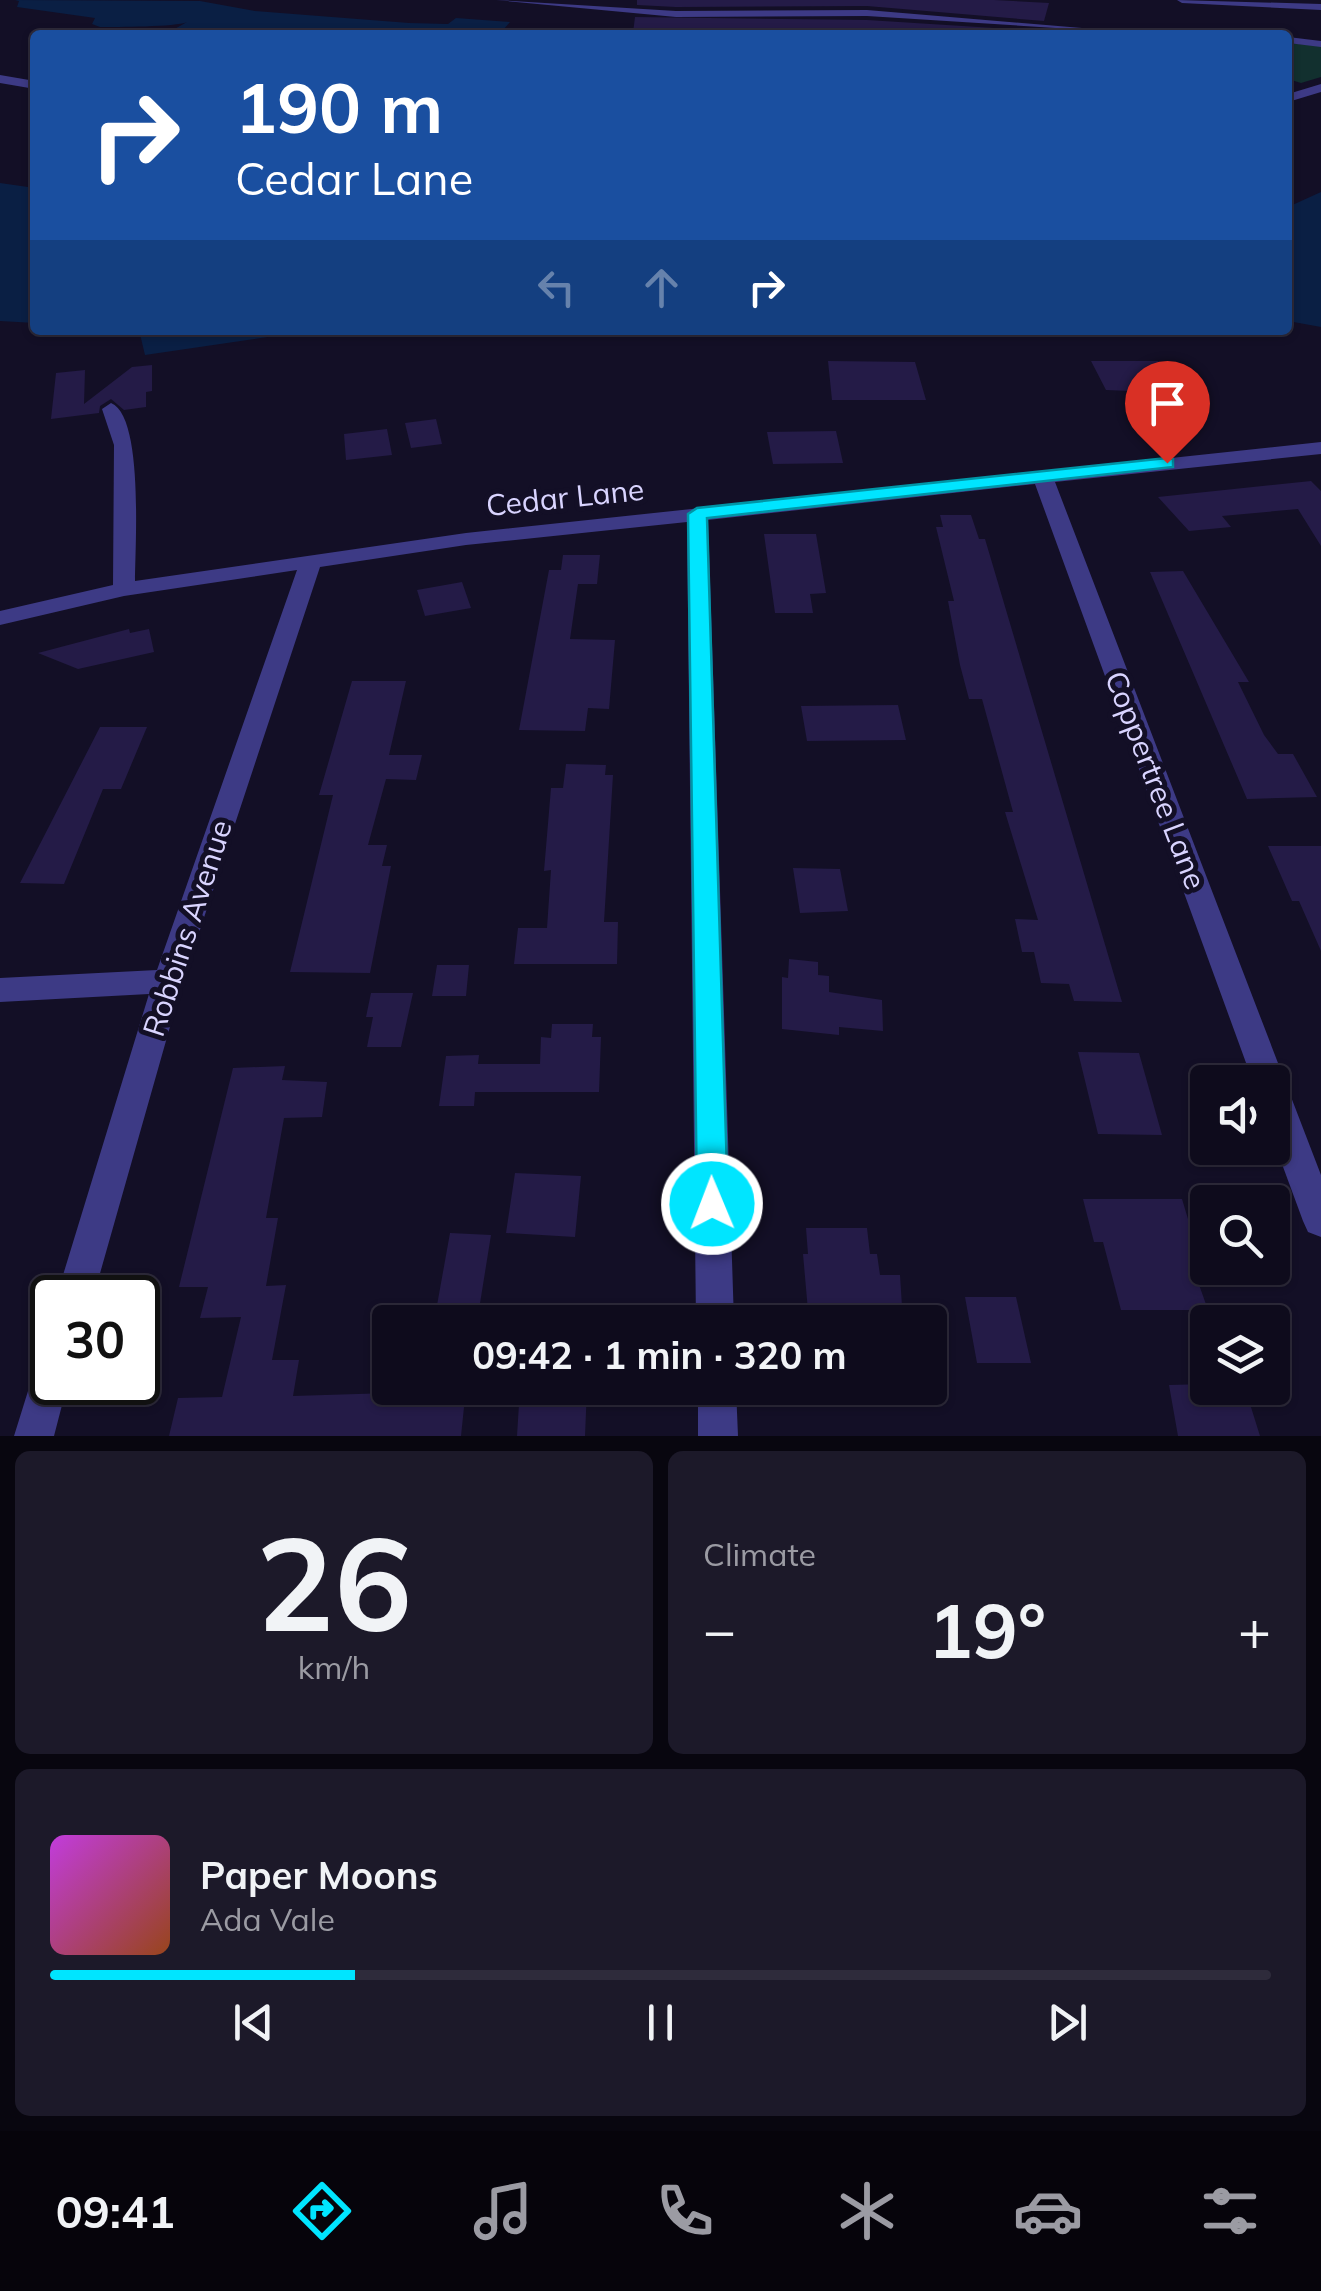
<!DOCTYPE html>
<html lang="en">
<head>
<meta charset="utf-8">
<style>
  body { margin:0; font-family:Mulish,sans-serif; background:#1c1929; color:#f1f3f6; height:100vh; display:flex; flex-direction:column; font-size:38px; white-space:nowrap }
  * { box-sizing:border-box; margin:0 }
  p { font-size:32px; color:#9b9ba3 }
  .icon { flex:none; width:55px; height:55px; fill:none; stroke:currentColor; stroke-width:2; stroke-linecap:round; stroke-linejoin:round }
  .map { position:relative; height:1436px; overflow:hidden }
  .side { display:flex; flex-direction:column; gap:15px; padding:15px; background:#08060f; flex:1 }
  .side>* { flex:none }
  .guide { position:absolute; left:30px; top:30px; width:1262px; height:305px; border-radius:10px; box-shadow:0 2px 8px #0004,0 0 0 2px #2e2b3b; background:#1a4fa0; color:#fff; overflow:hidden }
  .fabs { position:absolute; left:1190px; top:1065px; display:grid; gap:20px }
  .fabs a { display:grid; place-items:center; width:100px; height:100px; border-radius:10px; background:#0e0b1c; box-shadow:0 2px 8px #0004,0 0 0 2px #2e2b3b; font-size:50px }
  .speed { position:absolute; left:30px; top:1275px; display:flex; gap:20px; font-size:50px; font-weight:700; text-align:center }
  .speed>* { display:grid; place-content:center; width:130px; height:130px; border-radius:50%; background:#0e0b1c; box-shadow:0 2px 8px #0004,0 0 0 2px #2e2b3b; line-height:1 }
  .speed .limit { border:5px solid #111; border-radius:15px; background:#fff; color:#111 }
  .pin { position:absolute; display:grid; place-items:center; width:85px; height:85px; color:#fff; margin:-102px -42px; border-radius:50% 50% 50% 0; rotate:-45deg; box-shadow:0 0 10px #0007 }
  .pin .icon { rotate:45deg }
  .me { position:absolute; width:110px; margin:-55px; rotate:359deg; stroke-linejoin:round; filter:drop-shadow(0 0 8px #0008) }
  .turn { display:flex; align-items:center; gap:35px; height:210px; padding:0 40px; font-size:45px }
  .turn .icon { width:130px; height:130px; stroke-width:2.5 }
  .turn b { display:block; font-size:70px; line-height:85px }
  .lanes { display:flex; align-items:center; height:95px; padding:0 40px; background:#0003; justify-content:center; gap:50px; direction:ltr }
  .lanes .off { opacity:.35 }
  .big { font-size:75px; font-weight:700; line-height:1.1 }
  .side .card { flex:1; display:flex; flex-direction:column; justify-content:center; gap:15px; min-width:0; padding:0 35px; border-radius:15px; background:#1c1929 }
  .side .dial { align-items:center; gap:0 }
  .dial b { font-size:130px; line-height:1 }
  .song { display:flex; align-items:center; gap:30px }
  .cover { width:120px; height:120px; border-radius:15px; background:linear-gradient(135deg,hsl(290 70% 55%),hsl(20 70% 35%)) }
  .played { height:10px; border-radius:5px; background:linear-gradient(90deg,#00e5ff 25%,#2e2b3b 25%) }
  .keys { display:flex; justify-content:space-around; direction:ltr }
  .heat { display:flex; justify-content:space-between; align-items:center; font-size:55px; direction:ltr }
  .side .tiles { flex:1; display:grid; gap:15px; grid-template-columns:1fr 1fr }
  .card:last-child { grid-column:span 2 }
  .trip { position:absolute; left:372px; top:1305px; width:575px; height:100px; border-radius:10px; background:#0e0b1c; box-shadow:0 2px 8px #0004,0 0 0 2px #2e2b3b; font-weight:700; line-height:100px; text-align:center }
  .tabs { display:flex; height:160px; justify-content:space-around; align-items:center; background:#06040b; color:#9b9ba3 }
  .tabs .icon { width:70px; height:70px }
  .tabs .current { color:#00e5ff }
  .tabs b { font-size:45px; color:#f1f3f6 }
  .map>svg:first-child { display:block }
  .green { fill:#12302f }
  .water { fill:#0a1f44 }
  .building { fill:#241b47 }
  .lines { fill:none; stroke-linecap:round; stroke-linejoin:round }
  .minor { fill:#3d3a85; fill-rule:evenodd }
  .route { fill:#00e5ff; stroke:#0095a6; stroke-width:2.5 }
  .labels { text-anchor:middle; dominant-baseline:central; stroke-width:10; stroke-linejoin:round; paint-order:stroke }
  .street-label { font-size:30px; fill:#d9d4ff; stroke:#130f26 }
</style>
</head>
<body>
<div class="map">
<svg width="1321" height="1436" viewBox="0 0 1321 1436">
  <rect width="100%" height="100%" fill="#130f26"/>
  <path class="green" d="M1288,43L1321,46V77L1301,83L1288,79Z"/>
  <path class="water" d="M15,0L200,1L255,11L409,23L448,24L456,18L510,22L504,29L564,35L171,31L187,22C176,27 117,27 100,27L92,24L95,18L17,7L19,1Z
    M0,183L35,188V323L0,321Z
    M1321,192V327L1288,321V207Z
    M139,330H315L145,355Z"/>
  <path class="building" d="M637,0H994L1049,3L1044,21L867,6L676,7L637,5Z
    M635,17L867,20L1041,31L1040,35H794L666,31L656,35L633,33Z
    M828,361L915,362L926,400H832Z
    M1091,361H1158L1177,393L1106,390Z
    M152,365V391L146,392V407L124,410L111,399L100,406L99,413L51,419L56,373L85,370L84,404L132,367Z
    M436,419L442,444L411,448L405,423Z
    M387,429L392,455L346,460L344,434Z
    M836,431L843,463L773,464L767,432Z
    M1311,481L1321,491V546L1298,509L1222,516L1231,527L1189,531L1158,497Z
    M940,515H971L979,539H985L1122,1002L1074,1001L1069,984L1041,983L1034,952H1022L1015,919L1038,920L1005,812H1013L982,699H969L960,665L948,601H954L936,527H943Z
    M764,534H816L826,593L810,594L813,613H775Z
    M563,555H600L597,584H578L570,639L615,640L609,709L588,708L585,731L519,730L549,570H561Z
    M1183,571L1249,682H1238L1264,735L1278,754H1293L1317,797L1247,799L1150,572Z
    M462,582L471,608L425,616L417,590Z
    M129,629L130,633L149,629L154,652L78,669L38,653Z
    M352,681H406L389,755H422L416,780L386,779L368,845H387L382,866H391L370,973L290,972L333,795H319Z
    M898,705L906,740L807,741L801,706Z
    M100,727H147L121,789H103L64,884L20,883Z
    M566,764L606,765L605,775H613L604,922H618L617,964H514L518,928H547L551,870L544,871L551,788H563Z
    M1268,846H1321V951L1299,901H1292Z
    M793,868L840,869L848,911L800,913Z
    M789,959L818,962V975L829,976V992L882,1000L883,1031L839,1027V1035L782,1029V977L788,978Z
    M437,965H469L466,996H432Z
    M371,993H413L401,1047H367L373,1017H366Z
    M552,1024H593L592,1037H601L599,1092H475L474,1106H439L446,1056L479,1055L478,1064H540L541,1037L551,1038Z
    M1078,1052L1139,1053L1162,1135L1098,1134Z
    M285,1066L282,1080L327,1082L322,1117L284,1118L266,1218H278L266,1286L286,1285L272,1360H299L293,1396L390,1393L391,1388H466L461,1436H169L178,1398L222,1397L241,1317L200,1318L208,1287H179L233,1068Z
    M515,1173L581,1176L575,1237L506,1233Z
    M1083,1199H1182L1206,1279H1197L1208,1310H1121L1103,1242H1094Z
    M806,1228H867L870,1254H877L880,1275H900L903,1322H809L803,1254H808Z
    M450,1233L491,1235L477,1322H434Z
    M965,1297H1016L1031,1363H977Z
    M1208,1384L1245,1388L1260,1436H1178L1169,1385Z
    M520,1388H587L585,1436H517Z"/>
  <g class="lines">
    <path class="minor" d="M496,0L676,11L867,10L1166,35L867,16L676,17Z
      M1177,0L1321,4V10L1182,3Z
      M1288,37L1321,41V47L1288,43Z
      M0,75L35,81V89L0,83Z
      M1321,84V92L1288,102V94Z
      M111,403C144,416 135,547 135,581L466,533L1321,442V454L1055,482L1321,1175V1237L1308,1232L1303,1221L1272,1137V1082H1253L1035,484L708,520L734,1322H696L687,522L466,545L320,567L183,981L93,1298H56L149,994L0,1002V978L157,970L297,570L124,596L0,625V611L113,585L114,445L102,409Z
      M52,1353V1382H68L54,1436H14L38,1359Z
      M698,1388H736L738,1436H698Z"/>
  </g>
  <path class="route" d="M1167,458L1173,459V467L707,518L728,1204L724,1214L712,1218L701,1214L697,1204L688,514L697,508Z"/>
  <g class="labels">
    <g class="street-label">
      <text transform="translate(565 497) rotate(-6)">Cedar Lane</text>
      <text transform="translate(1156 780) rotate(69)">Coppertree Lane</text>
      <text transform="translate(187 928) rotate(-72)">Robbins Avenue</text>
    </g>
  </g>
</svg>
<div class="fabs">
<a><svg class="icon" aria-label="sound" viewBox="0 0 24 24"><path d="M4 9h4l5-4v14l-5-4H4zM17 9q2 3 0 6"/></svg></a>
<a><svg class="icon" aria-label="search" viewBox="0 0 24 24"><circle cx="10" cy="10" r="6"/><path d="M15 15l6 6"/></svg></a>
<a><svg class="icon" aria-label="layers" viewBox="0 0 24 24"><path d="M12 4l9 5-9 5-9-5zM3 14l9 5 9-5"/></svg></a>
</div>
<div class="speed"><div class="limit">30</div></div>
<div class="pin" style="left:1167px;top:463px;background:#d93025"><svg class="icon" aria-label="arrive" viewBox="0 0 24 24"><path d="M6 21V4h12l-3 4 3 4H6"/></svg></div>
<svg class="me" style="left:712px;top:1204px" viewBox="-20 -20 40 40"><circle r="17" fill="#00e5ff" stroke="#fff" stroke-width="3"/><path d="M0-11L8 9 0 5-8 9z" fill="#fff"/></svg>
<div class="trip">09:42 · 1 min · 320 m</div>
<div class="guide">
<div class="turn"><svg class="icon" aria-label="right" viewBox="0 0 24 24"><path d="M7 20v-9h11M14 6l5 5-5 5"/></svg><div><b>190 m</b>Cedar Lane</div></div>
<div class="lanes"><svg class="icon off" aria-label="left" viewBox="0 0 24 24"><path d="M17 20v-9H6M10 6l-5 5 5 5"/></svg><svg class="icon off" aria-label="ahead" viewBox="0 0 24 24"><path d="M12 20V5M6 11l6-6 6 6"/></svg><svg class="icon" aria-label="right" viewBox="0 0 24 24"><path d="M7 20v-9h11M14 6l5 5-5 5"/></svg></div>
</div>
</div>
<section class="side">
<div class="tiles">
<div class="card dial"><b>26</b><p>km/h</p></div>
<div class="card"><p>Climate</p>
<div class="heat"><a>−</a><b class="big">19°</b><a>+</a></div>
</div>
<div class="card">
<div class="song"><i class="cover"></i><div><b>Paper Moons</b><p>Ada Vale</p></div></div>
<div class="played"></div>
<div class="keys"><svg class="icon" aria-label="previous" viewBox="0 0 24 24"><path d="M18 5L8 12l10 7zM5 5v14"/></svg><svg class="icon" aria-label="pause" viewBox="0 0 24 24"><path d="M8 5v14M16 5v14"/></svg><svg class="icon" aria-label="next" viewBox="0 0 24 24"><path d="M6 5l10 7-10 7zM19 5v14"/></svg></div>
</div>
</div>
</section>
<nav class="tabs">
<b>09:41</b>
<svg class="icon current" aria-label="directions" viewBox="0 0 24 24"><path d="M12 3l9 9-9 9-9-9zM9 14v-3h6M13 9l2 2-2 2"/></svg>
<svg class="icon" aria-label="music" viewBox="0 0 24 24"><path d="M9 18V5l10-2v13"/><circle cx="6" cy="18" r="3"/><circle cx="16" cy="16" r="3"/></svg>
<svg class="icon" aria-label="phone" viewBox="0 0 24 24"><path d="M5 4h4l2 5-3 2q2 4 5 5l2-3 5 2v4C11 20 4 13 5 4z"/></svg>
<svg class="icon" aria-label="climate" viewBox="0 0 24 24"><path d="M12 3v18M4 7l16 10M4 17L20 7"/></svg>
<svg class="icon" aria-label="car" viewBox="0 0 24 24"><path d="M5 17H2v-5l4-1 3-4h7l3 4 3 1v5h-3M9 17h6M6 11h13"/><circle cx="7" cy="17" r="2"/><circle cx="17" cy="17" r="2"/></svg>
<svg class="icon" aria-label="filters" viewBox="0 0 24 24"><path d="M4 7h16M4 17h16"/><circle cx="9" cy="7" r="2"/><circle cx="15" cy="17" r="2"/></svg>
</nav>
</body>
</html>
